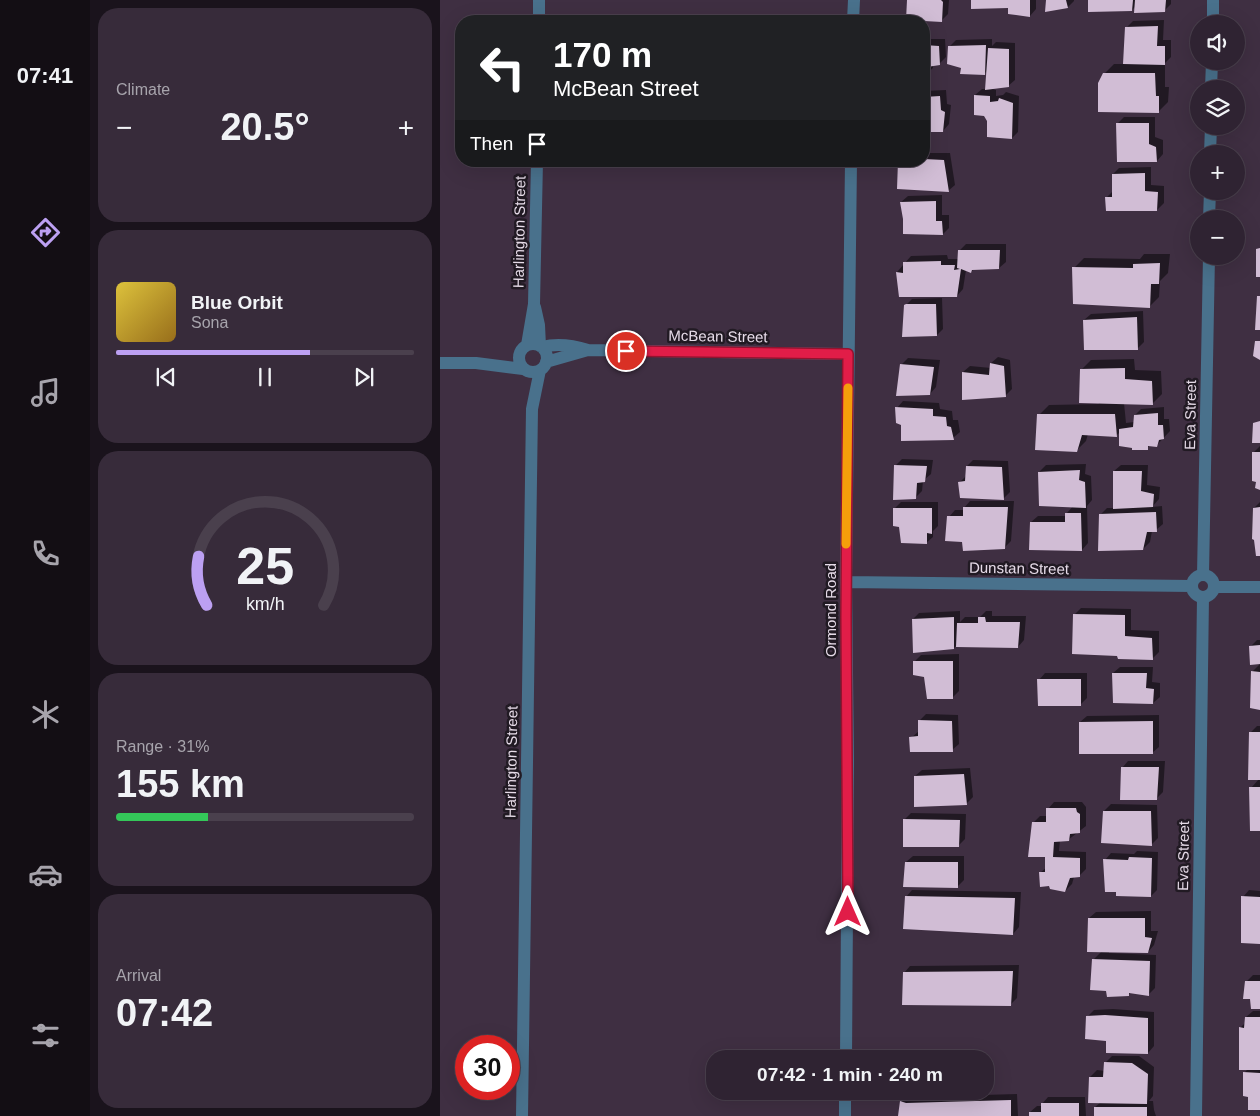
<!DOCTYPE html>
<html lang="en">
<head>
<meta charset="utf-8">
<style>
  body { margin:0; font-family:Arial,sans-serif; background:#372b3a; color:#f1f3f6; height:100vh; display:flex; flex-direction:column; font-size:19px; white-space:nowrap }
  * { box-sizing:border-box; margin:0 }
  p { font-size:16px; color:#a7a4ac }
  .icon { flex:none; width:28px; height:28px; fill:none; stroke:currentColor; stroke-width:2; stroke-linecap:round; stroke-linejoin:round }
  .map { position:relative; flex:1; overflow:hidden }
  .panel { display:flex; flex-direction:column; gap:8px; padding:8px; background:#1a131c; width:350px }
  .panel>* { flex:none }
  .hud { position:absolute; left:15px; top:15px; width:475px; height:152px; border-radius:20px; box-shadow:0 5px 20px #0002,0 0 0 1px #4a404d; background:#202124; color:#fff; overflow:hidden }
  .fabs { position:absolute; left:750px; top:15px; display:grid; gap:10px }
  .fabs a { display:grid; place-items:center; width:55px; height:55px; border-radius:50%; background:#2f2332; box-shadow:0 5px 20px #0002,0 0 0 1px #4a404d; font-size:25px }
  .speed { position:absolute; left:15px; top:1035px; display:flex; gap:10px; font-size:25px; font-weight:700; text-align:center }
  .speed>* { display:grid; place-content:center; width:65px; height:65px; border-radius:50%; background:#2f2332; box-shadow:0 5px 20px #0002,0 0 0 1px #4a404d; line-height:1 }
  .speed .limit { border:8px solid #d22; background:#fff; color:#111 }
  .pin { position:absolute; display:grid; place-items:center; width:42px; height:42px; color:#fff; margin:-21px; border:2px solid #fff; border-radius:50%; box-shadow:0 1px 5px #0007 }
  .me { position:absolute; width:55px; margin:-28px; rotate:0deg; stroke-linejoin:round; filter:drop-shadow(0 0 4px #0008) }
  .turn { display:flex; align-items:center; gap:18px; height:105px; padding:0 15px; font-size:22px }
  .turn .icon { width:65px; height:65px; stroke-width:2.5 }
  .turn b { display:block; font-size:35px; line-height:42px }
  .then { display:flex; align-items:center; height:48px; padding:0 15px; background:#0003; gap:10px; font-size:19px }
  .big { font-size:38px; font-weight:800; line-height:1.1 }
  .panel .tile { flex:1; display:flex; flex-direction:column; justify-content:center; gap:8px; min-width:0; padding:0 18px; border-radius:20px; background:#372b3a }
  .panel .dial { align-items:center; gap:0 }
  .dial svg { height:130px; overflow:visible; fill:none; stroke:#4a404d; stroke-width:7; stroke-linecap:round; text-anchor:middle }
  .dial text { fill:#f1f3f6; stroke:none }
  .song { display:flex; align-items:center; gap:15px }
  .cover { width:60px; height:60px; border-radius:8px; background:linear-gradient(135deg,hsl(50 70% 55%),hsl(40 70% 35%)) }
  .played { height:5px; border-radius:2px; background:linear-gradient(90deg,#bca0f2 65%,#4a404d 65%) }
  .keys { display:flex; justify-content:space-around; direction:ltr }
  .heat { display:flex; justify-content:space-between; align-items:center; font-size:28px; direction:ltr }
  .charge { height:8px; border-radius:4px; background:linear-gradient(90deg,#34c759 31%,#4a404d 0) }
  .trip { position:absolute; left:266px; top:1050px; width:288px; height:50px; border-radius:20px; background:#2f2332; box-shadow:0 5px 20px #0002,0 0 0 1px #4a404d; font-weight:800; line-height:50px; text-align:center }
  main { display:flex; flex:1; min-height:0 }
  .menu { display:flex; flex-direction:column; width:90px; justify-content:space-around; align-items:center; background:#130e14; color:#a7a4ac }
  .menu .icon { width:35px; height:35px }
  .menu .on { color:#bca0f2 }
  .menu b { font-size:22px; color:#f1f3f6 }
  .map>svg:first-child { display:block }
  .shadow { fill:#0007 }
  .building { fill:#d1bdd5 }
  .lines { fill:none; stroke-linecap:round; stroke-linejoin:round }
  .minor { stroke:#49718c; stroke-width:12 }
  .route-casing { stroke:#92132f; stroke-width:12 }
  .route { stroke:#e11d48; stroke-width:9 }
  .slow { stroke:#f59e0b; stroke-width:9 }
  .labels { text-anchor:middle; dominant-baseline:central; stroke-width:5; stroke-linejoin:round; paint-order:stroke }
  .street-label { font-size:15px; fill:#e6dbe8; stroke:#211a23 }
</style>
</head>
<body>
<main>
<nav class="menu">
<b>07:41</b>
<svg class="icon on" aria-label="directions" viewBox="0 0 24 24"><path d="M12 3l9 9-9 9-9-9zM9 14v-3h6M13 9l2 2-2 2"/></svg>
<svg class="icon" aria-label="music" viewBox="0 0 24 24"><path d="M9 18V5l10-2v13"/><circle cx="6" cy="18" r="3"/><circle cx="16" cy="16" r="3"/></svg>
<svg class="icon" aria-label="phone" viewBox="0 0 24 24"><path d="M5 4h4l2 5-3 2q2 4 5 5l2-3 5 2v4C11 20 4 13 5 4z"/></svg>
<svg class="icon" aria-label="climate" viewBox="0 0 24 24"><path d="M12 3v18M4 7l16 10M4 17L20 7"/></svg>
<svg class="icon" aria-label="car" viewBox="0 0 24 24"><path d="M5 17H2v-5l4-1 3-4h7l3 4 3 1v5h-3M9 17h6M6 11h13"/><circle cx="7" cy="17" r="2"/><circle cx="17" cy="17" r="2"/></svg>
<svg class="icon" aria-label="filters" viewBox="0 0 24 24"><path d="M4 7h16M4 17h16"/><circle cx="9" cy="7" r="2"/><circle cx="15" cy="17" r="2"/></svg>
</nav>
<section class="panel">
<div class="tile"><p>Climate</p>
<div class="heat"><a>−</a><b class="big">20.5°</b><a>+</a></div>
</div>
<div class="tile">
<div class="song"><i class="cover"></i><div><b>Blue Orbit</b><p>Sona</p></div></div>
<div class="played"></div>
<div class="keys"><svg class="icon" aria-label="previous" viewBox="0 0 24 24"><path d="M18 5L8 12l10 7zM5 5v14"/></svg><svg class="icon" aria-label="pause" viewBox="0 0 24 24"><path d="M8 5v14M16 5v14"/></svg><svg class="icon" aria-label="next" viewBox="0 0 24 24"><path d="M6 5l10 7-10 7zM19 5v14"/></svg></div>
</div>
<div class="tile dial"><svg viewBox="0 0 100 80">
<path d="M14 69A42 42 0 1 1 86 69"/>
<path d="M14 69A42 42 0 0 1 9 39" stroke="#bca0f2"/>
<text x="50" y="56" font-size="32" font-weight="700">25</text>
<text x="50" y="72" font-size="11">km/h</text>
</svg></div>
<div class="tile"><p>Range · 31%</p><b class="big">155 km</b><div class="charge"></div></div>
<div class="tile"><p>Arrival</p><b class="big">07:42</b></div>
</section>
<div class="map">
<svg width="820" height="1116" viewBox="0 0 820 1116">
  <rect width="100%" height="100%" fill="#3f2f42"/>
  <path class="shadow" d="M468,0H509L508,14L501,21Z
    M532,0H596V9L590,16L569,6Z
    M607,0H634V1L628,7Z
    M649,0H731V4L724,11L696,6L692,10Z
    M724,20L723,40H731V57L725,63V87H729L728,102L718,112L664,74L674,64H684L687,27L693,21Z
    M484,39H505L506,57L499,64H493V68L486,74H484Z
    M552,39V46L556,42L575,43V80L568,86L549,88L556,90V96L563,95L566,92L579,96L578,132L572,138L549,121L535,95L542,89H546L548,70L544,74L522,67L509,47L516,40Z
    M506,90L507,104L511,105L509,124L503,131H484V91Z
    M684,117H715V137L723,140V154L717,161L677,124Z
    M484,153H510L515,185L508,191L484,161Z
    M711,167V185L724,186V203L717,210L667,197L673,191V174L679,168Z
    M502,195V215H509V228L503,234L464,219L461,202L468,196Z
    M526,244H566V262L559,268L534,269L531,272L526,270L523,289L517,296H460L457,272L471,256L507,255L508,259H519V251Z
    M704,254H730L728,273L720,281L719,297L709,307L634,268L644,258L700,259Z
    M502,298L503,329L497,335L465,306L472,299Z
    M703,311L704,342L697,349L644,320L651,314Z
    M558,357L570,360L572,389L565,396L523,372L530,366L551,368V363Z
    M468,358L500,360L496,387L490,394L461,365Z
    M694,359L695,370L721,371L722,394L712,404L684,403L686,423L694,422L695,415L701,409L724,407V419H729L730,431L716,446L710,445L707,448L680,432L676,436L648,434L646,441L636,451L599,415L609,405L659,404L641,370L651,360Z
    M463,401L499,403L500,409L512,411L513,420H518L520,432L513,438L462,425L457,408Z
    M820,446V489L814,452Z
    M462,459L493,460L491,474L483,481L482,491L475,498L455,466Z
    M533,460L568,461L570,492L564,498L519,483L526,476L527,466Z
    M646,464L645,474L651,476L652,500L647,506L648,543L642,550L591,522L598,516H626L627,513L633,506L599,472L606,465Z
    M681,465H708L707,485L720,487L719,499L712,507L722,506L723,524L716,530L712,531L710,542L703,549L660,515L667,508H674V471Z
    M530,501H574L571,541L564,548L524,541L509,517L515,510H524V508Z
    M461,502H498V526L493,531V537L486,543L460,526L455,508Z
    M820,502V555L814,508Z
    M641,608L691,609V630L719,631V652L713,658L678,655L634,615Z
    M520,611V622L525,617H540L546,611H552V616H586L584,640L578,647L518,644L514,648L473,619L479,613Z
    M817,640H820V663L810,647Z
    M519,654V691L512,698L486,676L475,661L481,655Z
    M820,664V708L812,672Z
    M680,667H713L712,682L720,683V697L713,703L673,673Z
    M605,673H647V698L640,705L599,680Z
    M486,714L518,715L519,744L512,750L471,738L479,731V721Z
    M719,715V747L712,753L640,722L647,716Z
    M817,726H820V830L811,788L819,779L810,733Z
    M688,761H725L723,792L716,799L682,768Z
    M530,768L533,797L526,804L475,776L482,770Z
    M614,802H642L646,807V826L628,840H620L619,851L646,852V869L639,876L634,877L632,884L625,891L601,872L607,867L606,855L593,823L600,816H607L608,809Z
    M671,804L717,805L718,838L712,844L664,811Z
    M471,813L526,814L525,839L518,846L464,820Z
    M697,851L718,852L717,890L711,896L665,860L671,853L694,854Z
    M473,856H524V880L517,887L466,862Z
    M472,890L581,892L579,927L573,934L466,897Z
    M809,890L820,891V943L803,897Z
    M711,911V931H718L714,945L708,952L669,951V953L716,955L715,988L708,995L691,992L689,994L653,960L662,951L649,918L656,912Z
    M579,965L577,998L570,1005L464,973L470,966Z
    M813,975H820V1007L806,982Z
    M673,1009L714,1012V1046L708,1053L667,1040L648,1016L654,1010Z
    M813,1011H820V1109L809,1096L804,1073L808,1069L800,1028L806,1022V1017Z
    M672,1056H699L714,1067L713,1096L709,1101H713L714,1110L716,1116H655V1107L661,1102L650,1077L657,1070L665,1071V1063Z
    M577,1094L578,1116H460L461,1102L468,1095L473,1097Z
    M608,1097H645L646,1116H590V1112L597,1106H602V1104Z"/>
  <path class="building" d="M467,0H501L503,2L502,22L466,20Z
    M531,0H590V17L568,14V8L531,9Z
    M606,0H626L628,8L605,12Z
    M648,0H693L692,11L648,12Z
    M695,0H726L725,12L694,13Z
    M718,26L717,46H725V65L683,64L685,27Z
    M484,45L499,46L500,65L487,67V76L484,75Z
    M546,45L545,75L520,74L521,68L507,64L508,46Z
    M548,48L569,49V87L545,90Z
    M663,73H715L716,96H719V113L658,112V83Z
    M534,95L550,96V102L558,101L559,98L573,103L572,139L547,137V121L544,116L534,115Z
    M500,96L501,110L505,112L503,132H484V97Z
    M676,123H709V144L716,147L717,162H677Z
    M484,159L504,160L509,192L457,189L458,161H484Z
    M705,173V191L718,192L717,211H666L665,197H672V174Z
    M496,201V221H502L503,235L463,234V219L460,202Z
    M820,248V277H816V249Z
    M518,250H560L559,269L532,270L531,273L521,269L517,297H459L456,272L463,273V262L501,261V265H515L514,270L520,269L517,268Z
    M720,263L719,284H711L710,308L633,304L632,267L693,268V264Z
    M817,296H820V330H815Z
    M466,304H496L497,336L462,337L464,305Z
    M697,317L698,350H644L643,320Z
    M815,341H820V360L813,356Z
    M550,363L564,366L566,397L522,400V372L549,375Z
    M460,364L494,367L490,395L456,396Z
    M685,368V379L712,381L713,405L639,403L640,369Z
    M455,407L493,409V416L506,417L507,426L511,427L514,440L461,441V425L456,423Z
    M718,413V425H723L724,439L719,440L717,447L708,446V450H692V448L679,446V429L693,427L694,415Z
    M597,414H675L677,437L642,435L637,452L595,450Z
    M820,421V443H812L813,423Z
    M812,452H820V490L815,488L816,482L812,481Z
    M454,465L487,466L485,482L477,483L476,499L453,500Z
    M526,466L562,467L564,500L520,498L518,482L525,481Z
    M640,470L639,480L645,482L646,508L599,506L598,472Z
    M673,471H702L701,491L714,494L713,507L673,509Z
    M523,507H568L565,549L523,551L522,542L505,541L507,516H523Z
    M820,507V556H816L814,540L812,539L813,508Z
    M453,508H492V534L487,533V544L461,543L459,527L453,526Z
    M716,512L717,532H707L703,550L658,551L659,514Z
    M625,513H641L642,551L589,550L590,522H625Z
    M633,614L685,615V636L712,638L713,660L678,659L677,656L632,654Z
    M514,617V649L473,653L472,619Z
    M538,617H545L546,622H580L578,648L516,647L517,623H538Z
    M820,645V664L810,665L809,646Z
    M473,661H513V699H487L484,677L473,675Z
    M811,671L820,672V710L810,708Z
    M672,673H707L706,688L714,689L713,704L673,703Z
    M597,679H641V706H598Z
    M478,720L512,721L513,752H470L469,737L478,736Z
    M713,721V754H639V722Z
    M809,732H820V780H808Z
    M681,767H719L717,800H680Z
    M524,774L527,805L474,807V776Z
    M809,787H820V831H810Z
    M606,808H636L637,812L640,814V833L630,834L629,841L614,842L613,857L640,858V877L630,878L625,892L610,889L609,886L600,887L599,872H605V857H588L592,822H606Z
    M663,811H711L712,846L661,843Z
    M463,819L520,820L519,847H463Z
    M689,857L712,858L711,897L676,896V892H665L663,859L688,860Z
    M465,862H518V888L463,887Z
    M465,896L575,898L573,935L463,929Z
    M801,896L820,897V944L801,943Z
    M648,918H705V937L712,938L708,953L647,952Z
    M652,959L710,961L709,996L689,993V996L667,997L666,991L650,990Z
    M573,971L571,1006L462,1005L463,972Z
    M805,981H820V1009H811L810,999H803Z
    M665,1015L708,1018V1054L666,1053V1041L645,1039L646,1016Z
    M805,1017H820V1070H799V1027L804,1028Z
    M664,1062L692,1063L708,1074L707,1104L648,1103L649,1077H663Z
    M803,1072L820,1073V1110H808V1097L803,1096Z
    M571,1100V1116H458L460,1101L466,1103Z
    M601,1103H639V1116H589V1112H601Z
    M654,1107H707V1116H654Z"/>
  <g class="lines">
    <path class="minor" d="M99,21V0
      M413,21L414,0
      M773,24V0
      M771,89L772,61
      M770,154L771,126
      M769,219L770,191
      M95,307L99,325L100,346
      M79 358a14 14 0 1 1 28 0a14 14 0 1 1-28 0Z
      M87,345L94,304L97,161
      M102,347C118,343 132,345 148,350
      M106,362L148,350L408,354
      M0,363H36L83,369
      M763,575L769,256
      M752 586a11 11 0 1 1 22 0a11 11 0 1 1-22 0Z
      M406,582L752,586
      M774,587H820
      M406,1059L408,761L406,582L411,161
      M82,1116L92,409L100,370
      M405,1116V1091
      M756,1116L763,597"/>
  </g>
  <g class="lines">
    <g class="route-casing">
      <path id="route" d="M186,351L408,354L406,617L408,912"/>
    </g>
    <use href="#route" class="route"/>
    <path class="slow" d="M406,544L408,388"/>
  </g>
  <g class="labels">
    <g class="street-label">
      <text transform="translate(79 232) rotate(-89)">Harlington Street</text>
      <text transform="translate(278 336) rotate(1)">McBean Street</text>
      <text transform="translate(750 415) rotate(-89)">Eva Street</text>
      <text transform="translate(579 568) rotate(1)">Dunstan Street</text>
      <text transform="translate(390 610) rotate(-90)">Ormond Road</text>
      <text transform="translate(71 762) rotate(-89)">Harlington Street</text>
      <text transform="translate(743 856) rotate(-89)">Eva Street</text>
    </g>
  </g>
</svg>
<div class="fabs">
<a><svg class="icon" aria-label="sound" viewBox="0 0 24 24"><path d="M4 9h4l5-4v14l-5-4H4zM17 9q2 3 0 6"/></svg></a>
<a><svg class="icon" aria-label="layers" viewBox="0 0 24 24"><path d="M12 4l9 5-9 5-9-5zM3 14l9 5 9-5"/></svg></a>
<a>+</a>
<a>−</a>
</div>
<div class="speed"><div class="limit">30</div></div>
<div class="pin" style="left:186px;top:351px;background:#d93025"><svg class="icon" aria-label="arrive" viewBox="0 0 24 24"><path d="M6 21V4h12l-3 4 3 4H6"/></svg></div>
<svg class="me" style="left:408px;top:912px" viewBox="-20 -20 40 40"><path d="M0-17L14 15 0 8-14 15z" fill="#e11d48" stroke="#fff" stroke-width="4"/></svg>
<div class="trip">07:42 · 1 min · 240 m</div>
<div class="hud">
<div class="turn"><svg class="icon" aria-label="left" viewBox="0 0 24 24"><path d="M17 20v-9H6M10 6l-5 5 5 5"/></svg><div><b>170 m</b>McBean Street</div></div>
<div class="then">Then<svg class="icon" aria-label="arrive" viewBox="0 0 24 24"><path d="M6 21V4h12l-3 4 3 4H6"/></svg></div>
</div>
</div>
</main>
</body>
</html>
